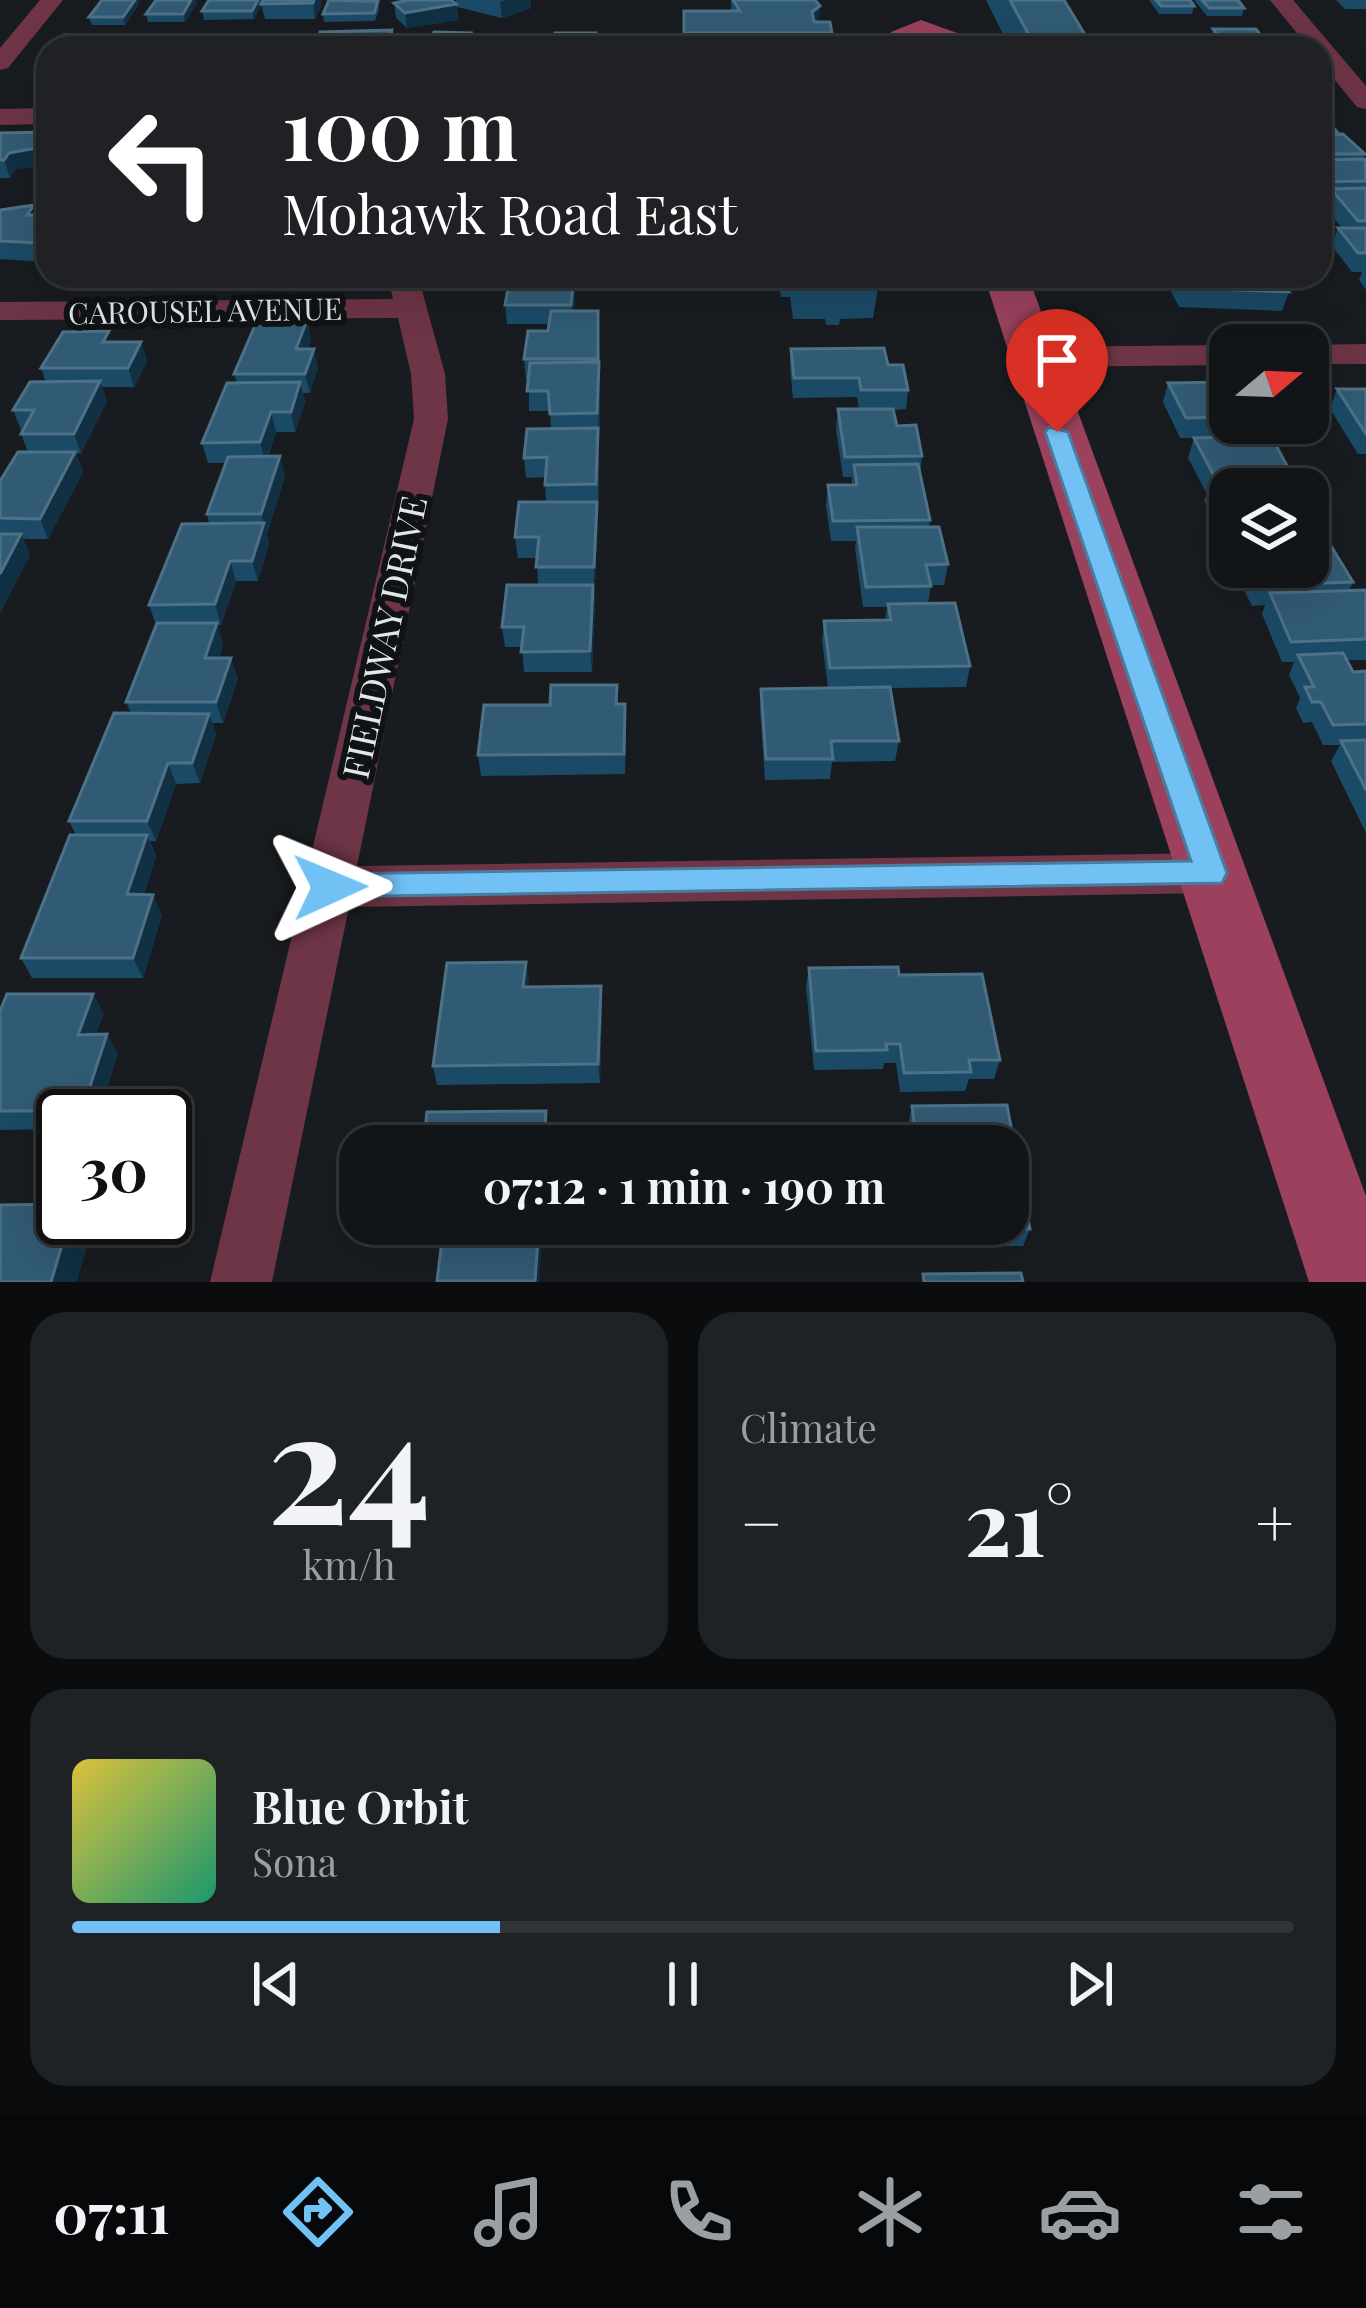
<!DOCTYPE html>
<html lang="en">
<head>
<meta charset="utf-8">
<style>
  body { margin:0; font-family:"Playfair Display",serif; background:#1f2225; color:#f1f3f6; height:100vh; display:flex; flex-direction:column; font-size:45px; white-space:nowrap }
  * { box-sizing:border-box; margin:0 }
  p { font-size:39px; color:#9c9fa2 }
  .icon { flex:none; width:66px; height:66px; fill:none; stroke:currentColor; stroke-width:2; stroke-linecap:round; stroke-linejoin:round }
  .map { position:relative; height:1282px; overflow:hidden }
  .side { display:flex; flex-direction:column; gap:30px; padding:30px; background:#0a0c0d; flex:1 }
  .side>* { flex:none }
  .guide { position:absolute; left:36px; top:36px; width:1296px; height:252px; border-radius:36px; box-shadow:0 12px 48px #0002,0 0 0 3px #313437; background:#202124; color:#fff; overflow:hidden }
  .needle { width:78px; rotate:71deg }
  .buttons { position:absolute; left:1209px; top:324px; display:grid; gap:24px }
  .buttons a { display:grid; place-items:center; width:120px; height:120px; border-radius:24px; background:#121518; box-shadow:0 12px 48px #0002,0 0 0 3px #313437; font-size:60px }
  .speed { position:absolute; left:36px; top:1089px; display:flex; gap:24px; font-size:60px; font-weight:700; text-align:center }
  .speed>* { display:grid; place-content:center; width:156px; height:156px; border-radius:50%; background:#121518; box-shadow:0 12px 48px #0002,0 0 0 3px #313437; line-height:1 }
  .speed .limit { border:6px solid #111; border-radius:18px; background:#fff; color:#111 }
  .pin { position:absolute; display:grid; place-items:center; width:102px; height:102px; color:#fff; margin:-123px -51px; border-radius:50% 50% 50% 0; rotate:-45deg; box-shadow:0 0 12px #0007 }
  .pin .icon { rotate:45deg }
  .me { position:absolute; width:132px; margin:-66px; rotate:89deg; stroke-linejoin:round; filter:drop-shadow(0 0 9px #0008) }
  .turn { display:flex; align-items:center; gap:42px; height:252px; padding:0 48px; font-size:54px }
  .turn .icon { width:156px; height:156px; stroke-width:2.5 }
  .turn b { display:block; font-size:84px; line-height:102px }
  .big { font-size:90px; font-weight:700; line-height:1.1 }
  .side .widget { flex:1; display:flex; flex-direction:column; justify-content:center; gap:18px; min-width:0; padding:0 42px; border-radius:36px; background:#1f2225 }
  .side .dial { align-items:center; gap:0 }
  .dial b { font-size:156px; line-height:1 }
  .song { display:flex; align-items:center; gap:36px }
  .cover { width:144px; height:144px; border-radius:18px; background:linear-gradient(135deg,hsl(50 70% 55%),hsl(160 70% 35%)) }
  .played { height:12px; border-radius:6px; background:linear-gradient(90deg,#71c1f5 35%,#313437 35%) }
  .keys { display:flex; justify-content:space-around; direction:ltr }
  .heat { display:flex; justify-content:space-between; align-items:center; font-size:66px; direction:ltr }
  .side .tiles { flex:1; display:grid; gap:30px; grid-template-columns:1fr 1fr }
  .widget:last-child { grid-column:span 2 }
  .trip { position:absolute; left:339px; top:1125px; width:690px; height:120px; border-radius:36px; background:#121518; box-shadow:0 12px 48px #0002,0 0 0 3px #313437; font-weight:700; line-height:120px; text-align:center }
  .tabs { display:flex; height:192px; justify-content:space-around; align-items:center; background:#07080a; color:#9c9fa2 }
  .tabs .icon { width:84px; height:84px }
  .tabs .on { color:#71c1f5 }
  .tabs b { font-size:54px; color:#f1f3f6 }
  .map>svg:first-child { display:block }
  .lines { fill:none; stroke-linecap:round; stroke-linejoin:round }
  .street { fill:#6d3546; fill-rule:evenodd }
  .secondary { fill:#9b415d; fill-rule:evenodd }
  .wall { fill:#1b4a66 }
  .shaded-wall { fill:#113044 }
  .building { fill:#315b74; stroke:#4d7186; stroke-width:3 }
  .route { fill:#71c1f5; stroke:#497d9f; stroke-width:3 }
  .labels { text-anchor:middle; dominant-baseline:central; stroke-width:12; stroke-linejoin:round; paint-order:stroke }
  .far-street-label { font-size:30px; fill:#e4e7e9; stroke:#101316 }
  .street-label { font-size:36px; fill:#e4e7e9; stroke:#101316 }
</style>
</head>
<body>
<div class="map">
<svg width="1366" height="1282" viewBox="0 0 1366 1282">
  <rect width="100%" height="100%" fill="#181c20"/>
  <g class="lines">
    <path class="street" d="M40,0H63L8,68L0,70V48Z
      M1270,0H1293L1366,86V109L1357,107L1320,62V48H1309Z
      M48,108V124L0,125V109Z
      M388,276H418L445,374L448,419L357,866L1211,853L1228,859L1236,873L1228,887L1211,893L349,907L272,1282H210L414,419L411,374L398,318L0,320V302L393,299Z
      M1366,344V364H1308L1304,345Z
      M1230,345V365L1032,367L1015,357L1032,347Z"/>
    <path class="secondary" d="M921,20L957,33L965,48H931L922,42V48H888L891,32Z
      M984,276H1028L1366,1196V1282H1309Z"/>
  </g>
  <path class="wall" d="M156,0H196L197,3L185,22H148L146,14Z
    M209,0H260L261,6L254,19L204,20L202,11Z
    M263,0H320L321,6L315,19H265L261,4Z
    M456,0H531V8L502,18L457,7L458,20L407,28L396,18L394,3L456,4Z
    M731,0H815L819,22L832,33L831,48H684V11H731Z
    M986,0H1064L1093,48H1010Z
    M1149,0H1190L1194,6L1192,14H1159Z
    M1194,0H1238L1244,8L1242,16H1207Z
    M1336,0H1366V9H1345Z
    M378,1L379,9L375,21L324,22L323,14Z
    M139,4L125,25H92L89,17Z
    M1213,29L1270,48H1219L1211,38Z
    M393,35H403L404,48H276Z
    M48,55V87H42L37,70Z
    M1320,112L1337,132V134L1365,154L1363,159L1366,161V290L1359,280L1362,272H1352L1332,246L1338,228H1342L1325,207L1327,200H1320Z
    M0,133L15,170L10,178H0Z
    M0,210L48,215V256L44,262L0,259Z
    M527,276H576L574,311H598L600,382L598,522L594,587L595,605L592,672H524L522,647H505L502,627L538,585L537,558H518L515,537L546,502L545,477L526,478L524,458L551,429L550,411H529V379H526L524,359L548,331L549,324H507L505,305L526,282Z
    M778,276H880L873,318L840,319L839,325H826L825,319H793L790,297H781Z
    M1163,276H1283L1291,286L1282,311L1179,307Z
    M307,320L311,340L308,349L318,368L310,393H303L305,402L295,432H276L268,456L285,476L267,534L269,544L258,581H236L221,625H217L223,644L219,658L238,678L223,723H212L216,734L200,783L176,784L156,841H150L156,856L144,894L162,915L143,978H32L21,958L76,835L69,821L131,713L126,702L156,625L149,605L209,523L207,514L226,463H208L202,443L237,383L234,374Z
    M113,342H141L147,361L134,387H102L107,401L81,453L76,454L83,472L48,539H23L30,555L0,613V481L28,452L21,434L23,430H21L13,410L46,382L41,368Z
    M791,349L888,365L908,390L906,409L894,410L897,426L922,456L920,474L930,520L929,527L948,564L944,585H931L928,604L970,666L966,687L890,688L899,741L895,761L832,762L830,779L765,780L760,709L761,689L828,688L822,641L824,621L885,620L887,607H863L855,548L856,541H831L826,505L828,485H852V477H843L836,429L838,409H859L857,397L793,398L790,368Z
    M1230,382V423H1256L1251,437L1271,436L1291,473L1288,480H1303L1325,519L1316,539H1308V489H1230V540H1228L1204,501L1207,494L1188,458L1194,438H1180L1163,402L1168,383Z
    M1337,389H1366V454H1358L1330,409Z
    M1232,567H1308L1353,582L1349,591L1366,590V660H1347L1353,672L1366,671V833L1331,761L1340,745H1323L1312,722L1303,723L1296,708L1300,698L1289,675L1294,662H1282L1262,614L1265,605L1252,606L1242,586L1244,579H1236Z
    M617,685L618,704L626,724L625,774L481,776L478,755L550,705Z
    M526,962L529,987L601,986L602,1005L600,1083L437,1085L433,1066Z
    M809,968L899,975L1000,1060L994,1079H969L965,1091L900,1092L896,1063H884L883,1069L814,1070L806,987Z
    M0,1011L104,1013L96,1034L118,1053L98,1116H63V1129L0,1130Z
    M1007,1105L1030,1229L1023,1246L924,1247L921,1224H1008V1146H910L908,1125L912,1106Z"/>
  <path class="shaded-wall" d="M135,0H138L139,4L125,25L123,17Z
    M191,0H196L197,3L185,22L183,14Z
    M258,0L261,6L254,19L252,11Z
    M314,0H320L321,6L315,19L313,3Z
    M506,0H531V8L502,18L500,2Z
    M809,0L820,6L818,33H811Z
    M456,4L458,20L407,28L405,13Z
    M101,35L104,48H91Z
    M48,146V165L15,170L10,178L4,160L9,153Z
    M48,228V256L44,262L38,243Z
    M574,276L576,288L572,324L571,305Z
    M598,311L600,382L597,504L599,373Z
    M307,320L311,340L301,368L296,349Z
    M141,342L147,361L134,387L128,368Z
    M314,349L318,368L310,393L305,374Z
    M100,381L107,401L81,453L74,434Z
    M300,382L305,402L295,432L291,412Z
    M271,412L276,432L265,462L260,442Z
    M75,452L83,472L48,539L40,519Z
    M280,456L285,476L267,534L269,544L258,581L252,561L264,523L261,514Z
    M597,502L598,522L595,587L594,567Z
    M21,534L30,555L0,613V574Z
    M230,561L236,581L221,625L215,604Z
    M593,585L595,605L592,672L590,651Z
    M217,623L223,644L212,679L205,658Z
    M231,658L238,678L223,723L216,702Z
    M209,714L216,734L200,783L192,763Z
    M168,763L176,784L156,841L147,821Z
    M147,835L156,856L137,914L127,894Z
    M153,895L162,915L143,978L133,958Z
    M526,962L529,982L526,1006L523,987Z
    M601,986L602,1005L600,1083L598,1064Z
    M93,994L104,1013L89,1054L78,1035Z
    M107,1034L118,1053L98,1116H85L82,1111Z
    M546,1111L549,1130L548,1146H544Z
    M70,1218H84L92,1229L77,1282H51Z
    M539,1224H543L539,1282H535Z"/>
  <path class="building" d="M102,0H135L123,17H89Z
    M156,0H191L183,14H146Z
    M209,0H258L252,11H202Z
    M263,0H314L313,3L261,4Z
    M329,0L358,1H378L374,13L323,14Z
    M408,0H451L456,4L405,13L394,3Z
    M733,0H815L820,6L812,12L814,22H830L832,33H684V11H740Z
    M1010,0H1064L1093,48H1036Z
    M1156,0H1190L1194,6H1161Z
    M1202,0H1238L1244,8H1209Z
    M1213,29H1256L1270,48H1228Z
    M392,30L391,35H360L357,44H316L320,32Z
    M434,32L471,33L466,48H413L414,46H429Z
    M555,33H596L594,48H556Z
    M64,35H101L91,48H54Z
    M360,35H403L398,48H355Z
    M494,43H534L533,48H493Z
    M330,44L329,48H276L277,45Z
    M265,45L264,48H211L212,46Z
    M48,55V70H37Z
    M1320,112L1337,132L1320,133Z
    M48,132V146L9,153L4,160H0V133Z
    M1343,134L1365,154H1320V135Z
    M1365,159L1366,181L1320,182V160Z
    M1366,188V221H1358L1331,189Z
    M34,205L27,215H48V228L38,243L0,241V210Z
    M1338,228H1366V253H1358Z
    M527,276H574L571,305H505L509,283L526,282Z
    M829,276H842L843,281H830Z
    M1178,276H1283L1291,286H1285L1289,292L1185,288Z
    M551,311H598V359H524L528,331H548Z
    M307,320L296,349H314L305,374H234L257,321Z
    M109,331L103,342H141L128,368H41L63,332Z
    M884,348L888,365H903L908,390H861L859,378H794L791,349Z
    M599,362L597,413L550,414L548,391H527L530,363Z
    M100,381L74,434H21L34,410H13L30,382Z
    M300,382L291,412H271L260,442L202,443L227,383Z
    M1230,382V417L1186,418L1168,383Z
    M1337,389H1366V434Z
    M838,409H893L897,426L916,425L922,456L845,457Z
    M598,428L596,484L545,485L547,457L524,458L527,429Z
    M1271,436L1291,473L1213,474L1194,438Z
    M18,452H75L40,519L0,518V481Z
    M280,456L261,514H207L228,457Z
    M918,464L930,520L833,521L828,485H857L854,465Z
    M1303,480L1325,519H1308V489H1230V512L1211,481Z
    M519,502H597L594,567H536L539,537H515Z
    M264,523L252,561H230L215,604L149,605L182,524Z
    M857,527H939L948,564L926,565L931,586L866,587Z
    M0,534H21L0,574Z
    M1308,541H1328L1353,582L1260,585L1251,567H1308Z
    M507,585H593L590,651L521,652L524,627H502Z
    M1366,590V639L1291,642L1270,593Z
    M955,603L970,666L830,668L824,621L891,620L888,604Z
    M157,623H217L205,658H231L216,702H126Z
    M1343,653L1353,672L1366,671V724L1333,725L1321,702H1312L1305,687H1314L1298,655Z
    M551,685H617L616,704H625L624,754L478,755L484,705H550Z
    M890,687L899,741H831L833,759H766L761,689Z
    M114,713L209,714L192,763H168L147,821H69Z
    M1366,740V790L1341,741Z
    M70,835H147L127,894L153,895L133,958H21Z
    M526,962L523,987L601,986L598,1064L433,1066L447,963Z
    M898,967L899,975L982,974L1000,1060H969L971,1072L904,1073L900,1044H886L887,1050L816,1051L809,968Z
    M7,994H93L78,1035L107,1034L82,1111H0V1011Z
    M1007,1105L1030,1229H929L928,1224H1008V1146H917L912,1106Z
    M546,1111L544,1146H423L427,1112Z
    M63,1204V1218H70L51,1282H0V1205Z
    M444,1224H539L535,1281H437Z
    M1021,1273L1023,1282H924L923,1274Z"/>
  <path class="route" d="M1049,427L1068,432L1227,873L1222,883L318,897L314,887L318,878L330,874L1191,861L1045,432Z"/>
  <g class="labels">
    <g class="far-street-label">
      <text transform="translate(205 310) rotate(-1)">CAROUSEL AVENUE</text>
    </g>
    <g class="street-label">
      <text transform="translate(383 637) rotate(-78)">FIELDWAY DRIVE</text>
    </g>
  </g>
</svg>
<div class="buttons">
<a><svg class="needle" viewBox="-14 -14 28 28"><path d="M0-13l5 13h-10z" fill="#e53935"/><path d="M0 13l5-13h-10z" fill="#9c9fa2"/></svg></a>
<a><svg class="icon" aria-label="layers" viewBox="0 0 24 24"><path d="M12 4l9 5-9 5-9-5zM3 14l9 5 9-5"/></svg></a>
</div>
<div class="speed"><div class="limit">30</div></div>
<div class="pin" style="left:1057px;top:432px;background:#d93025"><svg class="icon" aria-label="arrive" viewBox="0 0 24 24"><path d="M6 21V4h12l-3 4 3 4H6"/></svg></div>
<svg class="me" style="left:330px;top:887px" viewBox="-20 -20 40 40"><path d="M0-17L14 15 0 8-14 15z" fill="#71c1f5" stroke="#fff" stroke-width="4"/></svg>
<div class="trip">07:12 · 1 min · 190 m</div>
<div class="guide">
<div class="turn"><svg class="icon" aria-label="left" viewBox="0 0 24 24"><path d="M17 20v-9H6M10 6l-5 5 5 5"/></svg><div><b>100 m</b>Mohawk Road East</div></div>
</div>
</div>
<section class="side">
<div class="tiles">
<div class="widget dial"><b>24</b><p>km/h</p></div>
<div class="widget"><p>Climate</p>
<div class="heat"><a>−</a><b class="big">21°</b><a>+</a></div>
</div>
<div class="widget">
<div class="song"><i class="cover"></i><div><b>Blue Orbit</b><p>Sona</p></div></div>
<div class="played"></div>
<div class="keys"><svg class="icon" aria-label="previous" viewBox="0 0 24 24"><path d="M18 5L8 12l10 7zM5 5v14"/></svg><svg class="icon" aria-label="pause" viewBox="0 0 24 24"><path d="M8 5v14M16 5v14"/></svg><svg class="icon" aria-label="next" viewBox="0 0 24 24"><path d="M6 5l10 7-10 7zM19 5v14"/></svg></div>
</div>
</div>
</section>
<nav class="tabs">
<b>07:11</b>
<svg class="icon on" aria-label="directions" viewBox="0 0 24 24"><path d="M12 3l9 9-9 9-9-9zM9 14v-3h6M13 9l2 2-2 2"/></svg>
<svg class="icon" aria-label="music" viewBox="0 0 24 24"><path d="M9 18V5l10-2v13"/><circle cx="6" cy="18" r="3"/><circle cx="16" cy="16" r="3"/></svg>
<svg class="icon" aria-label="phone" viewBox="0 0 24 24"><path d="M5 4h4l2 5-3 2q2 4 5 5l2-3 5 2v4C11 20 4 13 5 4z"/></svg>
<svg class="icon" aria-label="climate" viewBox="0 0 24 24"><path d="M12 3v18M4 7l16 10M4 17L20 7"/></svg>
<svg class="icon" aria-label="car" viewBox="0 0 24 24"><path d="M5 17H2v-5l4-1 3-4h7l3 4 3 1v5h-3M9 17h6M6 11h13"/><circle cx="7" cy="17" r="2"/><circle cx="17" cy="17" r="2"/></svg>
<svg class="icon" aria-label="filters" viewBox="0 0 24 24"><path d="M4 7h16M4 17h16"/><circle cx="9" cy="7" r="2"/><circle cx="15" cy="17" r="2"/></svg>
</nav>
</body>
</html>
